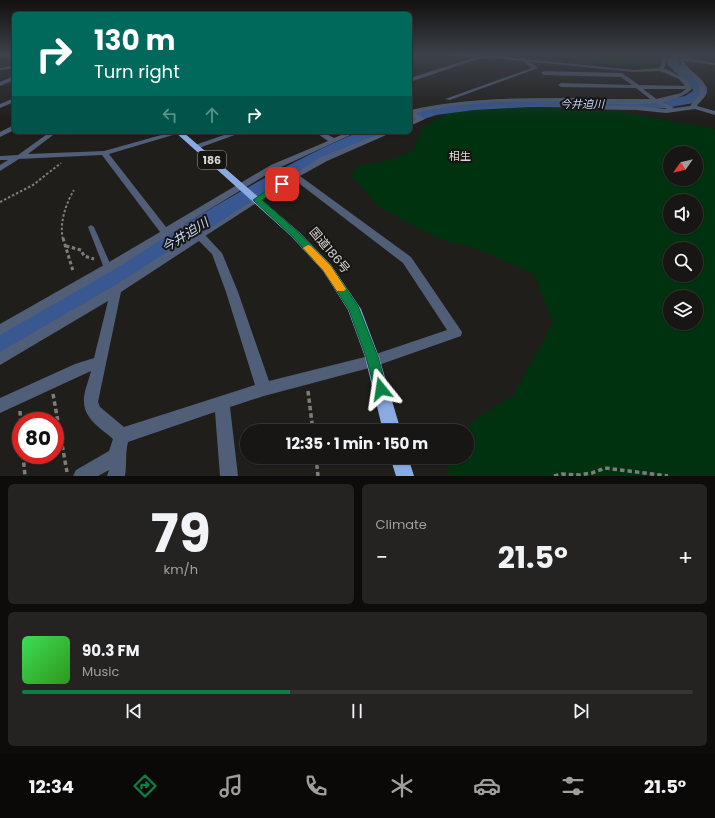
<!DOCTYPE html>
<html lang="en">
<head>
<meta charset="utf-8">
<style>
  body { margin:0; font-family:Poppins,"Noto Sans JP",sans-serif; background:#252322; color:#f1f3f6; height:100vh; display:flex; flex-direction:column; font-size:15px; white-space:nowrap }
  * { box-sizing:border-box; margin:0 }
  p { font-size:13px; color:#9f9fa0 }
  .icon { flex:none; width:22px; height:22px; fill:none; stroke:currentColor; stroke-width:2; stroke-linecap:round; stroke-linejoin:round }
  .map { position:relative; height:476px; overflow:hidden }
  .panel { display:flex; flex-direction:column; gap:8px; padding:8px; background:#0d0c0b; flex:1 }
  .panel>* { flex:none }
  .hud { position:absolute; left:12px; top:12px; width:400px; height:122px; border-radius:6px; box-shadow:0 1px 3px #0004,0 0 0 1px #363534; background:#00695c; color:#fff; overflow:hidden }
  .needle { width:26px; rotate:236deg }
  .controls { position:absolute; left:663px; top:146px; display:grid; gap:8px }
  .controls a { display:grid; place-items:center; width:40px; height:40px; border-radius:50%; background:#181614; box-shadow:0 1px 3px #0004,0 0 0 1px #363534; font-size:20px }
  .speed { position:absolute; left:12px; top:412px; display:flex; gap:8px; font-size:20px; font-weight:700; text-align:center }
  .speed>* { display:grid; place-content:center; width:52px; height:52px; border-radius:50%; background:#181614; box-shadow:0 1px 3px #0004,0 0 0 1px #363534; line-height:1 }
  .speed .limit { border:6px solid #d22; background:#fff; color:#111 }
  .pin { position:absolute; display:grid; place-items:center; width:34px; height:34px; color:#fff; margin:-17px; border-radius:8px; box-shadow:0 2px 6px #0006 }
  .me { position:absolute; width:44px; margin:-22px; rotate:345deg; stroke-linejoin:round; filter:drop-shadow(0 0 3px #0008) }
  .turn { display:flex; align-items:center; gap:14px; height:84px; padding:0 16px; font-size:18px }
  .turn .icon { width:52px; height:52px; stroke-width:2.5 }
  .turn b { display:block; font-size:28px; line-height:34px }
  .lanes { display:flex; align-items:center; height:38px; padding:0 16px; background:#0003; justify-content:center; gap:20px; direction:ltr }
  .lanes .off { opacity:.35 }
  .big { font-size:30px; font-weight:700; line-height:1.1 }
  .panel .widget { flex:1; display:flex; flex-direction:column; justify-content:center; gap:6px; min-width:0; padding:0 14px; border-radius:6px; background:#252322 }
  .panel .dial { align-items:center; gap:0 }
  .dial b { font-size:52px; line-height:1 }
  .song { display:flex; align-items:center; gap:12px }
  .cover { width:48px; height:48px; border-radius:6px; background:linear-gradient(135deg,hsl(130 70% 55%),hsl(110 70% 35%)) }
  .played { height:4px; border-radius:2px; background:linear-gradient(90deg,#0b8043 40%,#363534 40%) }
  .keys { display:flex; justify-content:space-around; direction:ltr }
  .heat { display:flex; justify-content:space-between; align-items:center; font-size:22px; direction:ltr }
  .panel .tiles { flex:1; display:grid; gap:8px; grid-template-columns:1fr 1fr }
  .widget:last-child { grid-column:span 2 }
  .trip { position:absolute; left:240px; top:424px; width:234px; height:40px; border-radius:20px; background:#181614; box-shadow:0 1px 3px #0004,0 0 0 1px #363534; font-weight:700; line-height:40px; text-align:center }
  .menu { display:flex; height:64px; justify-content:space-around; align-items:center; background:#0a0908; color:#9f9fa0 }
  .menu .icon { width:28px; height:28px }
  .menu .current { color:#0b8043 }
  .menu b { font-size:18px; color:#f1f3f6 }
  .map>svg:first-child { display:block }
  .green { fill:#013210; fill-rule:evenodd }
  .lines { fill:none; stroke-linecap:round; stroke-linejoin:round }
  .river { fill:#395891; fill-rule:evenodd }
  .path-far2 { stroke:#7f7d7b; stroke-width:2; stroke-dasharray:2.5 2; stroke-linecap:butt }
  .path-far1 { stroke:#7f7d7b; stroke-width:3; stroke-dasharray:3.5 2.5; stroke-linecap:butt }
  .path { stroke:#7f7d7b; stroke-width:3.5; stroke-dasharray:4.5 3; stroke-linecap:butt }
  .service { fill:#505e77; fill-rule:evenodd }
  .minor { fill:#505e77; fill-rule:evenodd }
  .tertiary { fill:#505e77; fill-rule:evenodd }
  .trunk { fill:#8aaae4; fill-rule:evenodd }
  .route { fill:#0b8043; stroke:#07532c }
  .slow { fill:#f59e0b }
  .labels { text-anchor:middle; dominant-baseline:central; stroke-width:4; stroke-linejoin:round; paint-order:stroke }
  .far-water-label { font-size:11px; font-style:italic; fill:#c1d5f7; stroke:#171512 }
  .far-neighbourhood-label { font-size:11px; fill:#dbd9d7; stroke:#171512 }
  .shield { fill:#171512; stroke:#a09e9c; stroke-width:1 }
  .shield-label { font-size:11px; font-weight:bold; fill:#dbd9d7 }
  .street-label { font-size:12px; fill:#dbd9d7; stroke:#171512 }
  .water-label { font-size:13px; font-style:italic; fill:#c1d5f7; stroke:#171512 }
</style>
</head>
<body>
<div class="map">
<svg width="715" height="476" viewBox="0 0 715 476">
  <rect width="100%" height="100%" fill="#201e1b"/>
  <path class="green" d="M483,54H632L641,58L633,59L634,61L645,64L644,66C615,68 585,61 556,58C532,56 507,57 483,54Z
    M490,106L540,107L558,109L621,112L715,129V476H449L447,460L449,457H467L466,431L475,419L513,396L553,323L534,274L482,251L437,238L379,207L351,176L356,167L393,159L415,149C416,144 417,136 420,132C438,111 465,110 490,106ZM670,153H696V179H670ZM670,201H696V227H670ZM670,249H696V275H670ZM670,297H696V323H670Z"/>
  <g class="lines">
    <path class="river" d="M672,54H682L679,61L680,64L707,87V93L705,96L694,103L665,108L529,107L474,110L436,115L410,124V114C457,98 509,98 558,99C594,99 629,99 665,100L685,96L693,91V88L668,65L667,61Z
      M359,132H383L380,136L324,162L271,191L71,319L12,356L0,360V330C48,304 96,277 143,249C213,207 283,164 359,132Z"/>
    <path class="path-far2" d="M0,202L33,185L61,163
      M63,239C59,224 66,203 74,190"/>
    <path class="path-far1" d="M63,238L73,271
      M66,246L81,250L84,256L94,259"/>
    <path class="path" d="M308,391L313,431
      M53,394L67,472
      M20,411L21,429
      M23,455L25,476
      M316,457L318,476
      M554,476L562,474L579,475L592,473L605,468L668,476"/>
    <path class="service" d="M14,66V68L0,70V68Z
      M295,174L298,176L297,177L202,238H200L197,236Z
      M91,225L94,227L112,268L111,270H105L104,268L88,227Z"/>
    <path class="minor" d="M14,54V56L0,57V55Z
      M446,54H461L485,57L483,58L448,55Z
      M686,54H690L686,58L715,63V65L684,61C687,72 710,79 706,94C704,99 699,102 697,106L715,111V115L695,109L666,113L637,110L570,109L568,108V106H637L667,109L654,102L636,88L561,87L558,85L561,83L632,85L621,77L544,75L541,73L544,71L622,73L639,85L690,86L693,88L692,89H643L658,100L674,108L690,106L700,94L699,84L690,74L673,72L676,70L687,71L681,65L680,60Z
      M521,58H525L538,68L450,100L445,99L532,68L521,60Z
      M14,76V80L0,86V82Z
      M560,98H581L584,100L581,102C525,101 470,100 416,113L425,119L410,126V122L417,119L410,115V110C460,99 509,98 560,98Z
      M14,125V130L0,137V132Z
      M50,132H57L28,154L104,151L172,132H183L109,154L166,227L271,165L328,141L315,132H323L334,138L348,132H357L281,167L295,173L321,157L384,132H393L327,161L300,176L411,257L462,332L461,336L373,367L264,396L230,407L238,476H220L215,412L128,442C125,454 127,464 125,476H107L109,470L98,476H73L76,470L109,451L113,439C102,429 84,419 84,402C83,393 89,380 91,371L0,413V398L75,364L94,358L108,301L0,365V352L112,287L193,236L178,229L112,271L0,335V324L104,265L160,232L102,155L19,159L0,171V165L8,160H0V156L18,155ZM274,170L292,178L403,263L447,330L373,355L269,381L238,292L222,253L204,234L185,224ZM199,241L212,254L226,292L255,385L124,427L100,407L98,402L121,292Z"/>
    <path class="tertiary" d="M494,56L634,70L658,68L661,66L662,58L664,57L666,58L665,66L663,68L683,77L693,88C671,111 610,103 581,102L578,100L579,99H656L681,93L687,88L679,79L660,71L634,72L494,58L478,59L410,82V78L476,57Z
      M14,98V102L0,108V104Z
      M233,132H243L199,148H196L192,146Z"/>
    <path class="trunk" d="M175,132H183L299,232L331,265L361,309L379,357L401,431H383L365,357L348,310L323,271L291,236Z
      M390,457H408L414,476H396Z"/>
  </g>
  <linearGradient id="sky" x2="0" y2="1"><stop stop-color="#12100f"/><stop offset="0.45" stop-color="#3c414a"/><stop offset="1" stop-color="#3c414a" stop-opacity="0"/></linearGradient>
  <rect width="715" height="120" fill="url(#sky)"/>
  <path class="route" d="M279,182H285L286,184L262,200L298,232L330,265L358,306L378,357L387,389L385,394L381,395L376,394L366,357L349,310L323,270L292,236L253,200Z"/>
  <path class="slow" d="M308,245L311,246L330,265L346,289L344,291H337L323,270L305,250L303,248Z"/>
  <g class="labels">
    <g class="far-water-label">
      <text x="582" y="104">今井迫川</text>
    </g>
    <g class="far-neighbourhood-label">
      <text x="460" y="156">相生</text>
    </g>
    <rect class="shield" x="198" y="151" width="28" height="18" rx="3"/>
    <g class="shield-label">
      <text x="212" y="160">186</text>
    </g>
    <g class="street-label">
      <text transform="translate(330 250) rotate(50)">国道186号</text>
    </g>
    <g class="water-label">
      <text transform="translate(185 235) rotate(-32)">今井迫川</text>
    </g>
  </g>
</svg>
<div class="controls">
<a><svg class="needle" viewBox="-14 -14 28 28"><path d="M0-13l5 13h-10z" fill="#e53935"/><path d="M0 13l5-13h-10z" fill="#9f9fa0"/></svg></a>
<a><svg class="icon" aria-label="sound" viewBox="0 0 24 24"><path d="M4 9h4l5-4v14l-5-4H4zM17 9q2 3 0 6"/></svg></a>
<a><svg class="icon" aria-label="search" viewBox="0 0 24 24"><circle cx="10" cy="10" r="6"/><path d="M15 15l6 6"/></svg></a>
<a><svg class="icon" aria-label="layers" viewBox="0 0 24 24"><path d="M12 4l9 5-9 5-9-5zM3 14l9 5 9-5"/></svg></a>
</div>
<div class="speed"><div class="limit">80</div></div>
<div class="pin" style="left:282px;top:184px;background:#d93025"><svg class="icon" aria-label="arrive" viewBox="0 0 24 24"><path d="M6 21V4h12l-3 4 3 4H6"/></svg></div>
<svg class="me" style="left:381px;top:389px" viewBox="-20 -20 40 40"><path d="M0-17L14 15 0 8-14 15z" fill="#0b8043" stroke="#fff" stroke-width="4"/></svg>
<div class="trip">12:35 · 1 min · 150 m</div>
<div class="hud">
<div class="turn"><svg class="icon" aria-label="right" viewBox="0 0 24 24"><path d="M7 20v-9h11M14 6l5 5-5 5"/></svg><div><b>130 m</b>Turn right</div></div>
<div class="lanes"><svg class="icon off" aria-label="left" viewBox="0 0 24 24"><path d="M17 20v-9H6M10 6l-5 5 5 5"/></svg><svg class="icon off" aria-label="ahead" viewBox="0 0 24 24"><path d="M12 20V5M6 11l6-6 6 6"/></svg><svg class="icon" aria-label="right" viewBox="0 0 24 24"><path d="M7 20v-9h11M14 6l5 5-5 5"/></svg></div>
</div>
</div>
<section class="panel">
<div class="tiles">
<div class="widget dial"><b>79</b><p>km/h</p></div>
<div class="widget"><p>Climate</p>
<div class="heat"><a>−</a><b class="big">21.5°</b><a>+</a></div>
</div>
<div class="widget">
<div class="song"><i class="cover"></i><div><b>90.3 FM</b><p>Music</p></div></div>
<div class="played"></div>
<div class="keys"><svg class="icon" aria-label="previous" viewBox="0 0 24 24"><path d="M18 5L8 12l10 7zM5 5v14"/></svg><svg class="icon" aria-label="pause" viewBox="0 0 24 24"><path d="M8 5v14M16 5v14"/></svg><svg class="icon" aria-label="next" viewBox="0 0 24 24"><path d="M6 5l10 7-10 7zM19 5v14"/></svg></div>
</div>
</div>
</section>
<nav class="menu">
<b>12:34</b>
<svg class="icon current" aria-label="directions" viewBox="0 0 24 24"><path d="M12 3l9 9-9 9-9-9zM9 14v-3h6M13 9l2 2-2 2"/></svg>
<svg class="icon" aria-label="music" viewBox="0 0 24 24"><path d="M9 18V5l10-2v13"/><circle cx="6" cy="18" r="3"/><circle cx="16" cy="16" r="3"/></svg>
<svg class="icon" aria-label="phone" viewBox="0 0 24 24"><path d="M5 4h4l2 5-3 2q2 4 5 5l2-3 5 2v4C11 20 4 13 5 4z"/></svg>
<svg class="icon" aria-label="climate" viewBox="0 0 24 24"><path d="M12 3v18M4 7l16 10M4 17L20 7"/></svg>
<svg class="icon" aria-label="car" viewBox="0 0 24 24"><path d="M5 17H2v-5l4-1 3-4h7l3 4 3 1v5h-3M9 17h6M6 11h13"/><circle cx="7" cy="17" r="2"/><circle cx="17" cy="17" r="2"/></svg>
<svg class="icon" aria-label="filters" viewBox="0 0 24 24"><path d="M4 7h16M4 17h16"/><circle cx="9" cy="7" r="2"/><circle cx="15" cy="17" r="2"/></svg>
<b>21.5°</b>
</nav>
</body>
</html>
